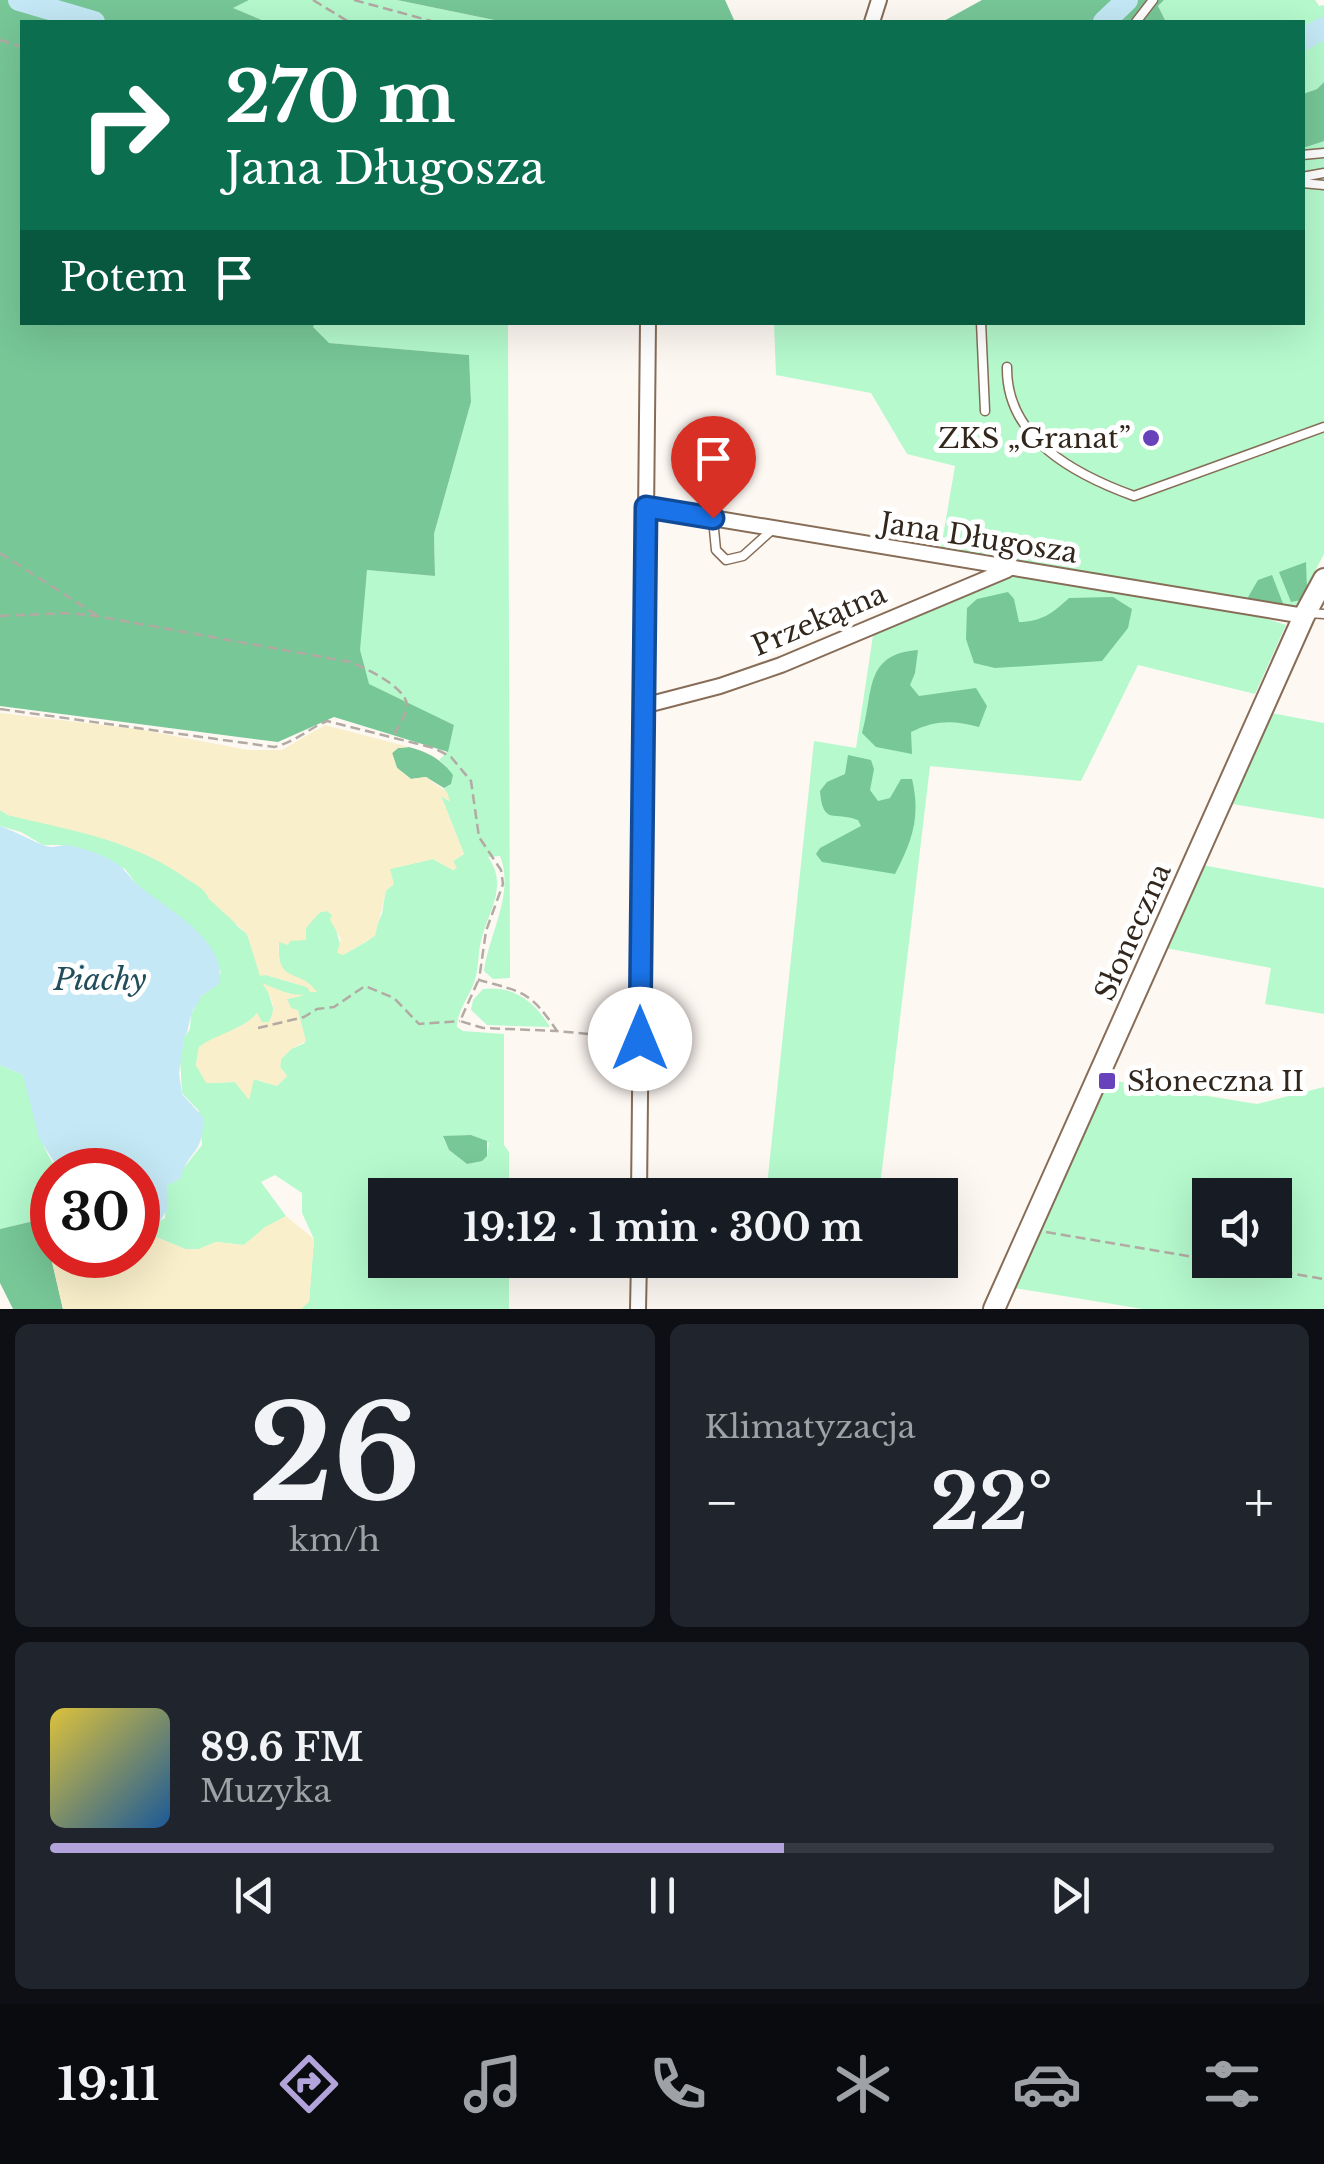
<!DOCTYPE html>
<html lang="pl">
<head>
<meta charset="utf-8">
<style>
  body { margin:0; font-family:"Libre Baskerville",serif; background:#20242c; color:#f1f3f6; height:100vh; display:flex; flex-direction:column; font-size:38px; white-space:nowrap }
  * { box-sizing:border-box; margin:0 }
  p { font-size:32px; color:#9ea1a6 }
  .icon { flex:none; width:55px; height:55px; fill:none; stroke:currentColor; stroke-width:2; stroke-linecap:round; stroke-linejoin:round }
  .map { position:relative; height:1309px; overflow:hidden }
  .drawer { display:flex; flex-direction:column; gap:15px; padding:15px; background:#0d0f14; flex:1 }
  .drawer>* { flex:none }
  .top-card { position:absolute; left:20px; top:20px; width:1285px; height:305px; border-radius:0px; box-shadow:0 10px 40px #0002; background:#0b6e4f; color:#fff; overflow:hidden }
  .tools { position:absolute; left:1192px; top:1178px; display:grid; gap:20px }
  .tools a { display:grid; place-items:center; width:100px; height:100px; border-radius:0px; background:#171b24; box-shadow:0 10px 40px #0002; font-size:50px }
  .speed { position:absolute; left:30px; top:1148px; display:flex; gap:20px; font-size:50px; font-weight:700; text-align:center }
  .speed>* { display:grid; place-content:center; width:130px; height:130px; border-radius:50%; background:#171b24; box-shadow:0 10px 40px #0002; line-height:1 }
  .speed .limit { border:15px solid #d22; background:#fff; color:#111 }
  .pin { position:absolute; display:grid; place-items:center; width:85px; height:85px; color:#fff; margin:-102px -42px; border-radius:50% 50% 50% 0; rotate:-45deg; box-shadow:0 0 10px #0007 }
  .pin .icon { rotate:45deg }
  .me { position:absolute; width:110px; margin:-55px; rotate:0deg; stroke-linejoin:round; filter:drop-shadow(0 0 8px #0008) }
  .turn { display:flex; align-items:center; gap:35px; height:210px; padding:0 40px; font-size:45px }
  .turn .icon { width:130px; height:130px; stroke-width:2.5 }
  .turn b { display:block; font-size:70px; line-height:85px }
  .then { display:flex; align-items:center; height:95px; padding:0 40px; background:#0003; gap:20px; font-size:38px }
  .big { font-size:75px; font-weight:800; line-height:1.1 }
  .drawer .card { flex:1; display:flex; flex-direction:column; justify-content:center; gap:15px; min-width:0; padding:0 35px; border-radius:15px; background:#20242c }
  .drawer .dial { align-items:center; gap:0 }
  .dial b { font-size:130px; line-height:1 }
  .song { display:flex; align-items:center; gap:30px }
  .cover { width:120px; height:120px; border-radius:15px; background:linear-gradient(135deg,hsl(50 70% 55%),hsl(210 70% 35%)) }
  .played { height:10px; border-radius:5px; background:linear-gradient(90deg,#b3a3db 60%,#363941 60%) }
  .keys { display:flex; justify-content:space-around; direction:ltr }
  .heat { display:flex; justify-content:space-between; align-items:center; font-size:55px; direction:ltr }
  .drawer .tiles { flex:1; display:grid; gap:15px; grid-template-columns:1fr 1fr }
  .card:last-child { grid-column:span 2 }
  .trip { position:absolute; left:368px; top:1178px; width:590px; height:100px; border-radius:0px; background:#171b24; box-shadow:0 10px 40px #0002; font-weight:800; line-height:100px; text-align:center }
  .menu { display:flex; height:160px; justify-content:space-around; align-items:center; background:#090b0e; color:#9ea1a6 }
  .menu .icon { width:70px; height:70px }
  .menu .current { color:#b3a3db }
  .menu b { font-size:45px; color:#f1f3f6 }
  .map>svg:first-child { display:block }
  .green { fill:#b5f9cd; fill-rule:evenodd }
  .forest { fill:#77c797 }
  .sand { fill:#f9efca }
  .water { fill:#c4e8f5 }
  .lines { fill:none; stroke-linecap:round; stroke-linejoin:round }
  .river { stroke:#c4e8f5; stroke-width:22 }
  .lane-casing { stroke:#876d57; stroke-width:11 }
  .street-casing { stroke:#876d57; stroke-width:18 }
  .secondary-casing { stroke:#876d57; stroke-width:24 }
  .path { stroke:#b2aaa3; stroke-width:2.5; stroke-dasharray:10 5; stroke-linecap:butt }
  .lane { stroke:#fff; stroke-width:8 }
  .street { stroke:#fff; stroke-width:14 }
  .secondary { stroke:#fff; stroke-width:20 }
  .route-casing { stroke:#114b97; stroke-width:25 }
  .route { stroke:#1a73e8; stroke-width:18 }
  .poi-dot { fill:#6742ba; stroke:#fff; stroke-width:4 }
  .labels { text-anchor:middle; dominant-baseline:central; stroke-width:10; stroke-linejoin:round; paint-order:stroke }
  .poi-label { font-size:28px; fill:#32271d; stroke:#fff; text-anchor:end }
  .street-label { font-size:28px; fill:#32271d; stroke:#fff }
  .water-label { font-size:30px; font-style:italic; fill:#214d5c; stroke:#fff }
</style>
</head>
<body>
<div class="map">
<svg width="1324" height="1309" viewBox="0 0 1324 1309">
  <rect width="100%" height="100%" fill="#fef8f3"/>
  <path class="green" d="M249,0H397L504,22H268L232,8Z
    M1164,0H1315L1319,6L1324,5V82L1317,89L1303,94L1302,22H1166L1158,6Z
    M1324,133V554L1296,607L940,554L955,466L907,454L871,393L776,375L774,323L1302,322L1303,143Z
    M315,322L508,323L510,978L493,979L484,971C489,934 515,893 500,856L488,857C508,885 490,908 482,937C478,950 479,963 476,976C472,994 457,1009 457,1027L463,1031L504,1034V1145L509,1152V1195H385V1260H509V1309H301L309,1301L314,1239L302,1213V1193L275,1175L261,1182L286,1216C278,1224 257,1233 244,1245L216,1242L199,1249H185L156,1237L138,1239V1217L160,1221L165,1218L168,1185L181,1178L182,1170L202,1145L199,1111L182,1093L180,1057L184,1038L190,1029L191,1015L201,996L210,990L221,973L206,942L137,885L125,869L63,845H43L21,832L0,826V810L8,815L96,834L139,849L178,871L201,888L232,892L236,925L247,934L266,975L307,987V982C280,973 278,968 279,941H290L320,912L327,911L332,915L343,955L369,940L382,914L389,869L433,859L453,870L456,868L453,861L464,854L441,796L449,801L444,788L451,784L446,766L439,760L448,751L454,725L368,684L357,649L367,570L435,576L434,534L471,402L469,355L328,343L313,327ZM267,988L300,996L287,999L305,1043L291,1049L281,1059L280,1067L287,1076L277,1086L253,1079L249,1099L235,1082L207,1083L196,1065L199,1047L250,1021L257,1013L261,1022H269L274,1011ZM471,1135L489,1143L487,1156L467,1164L449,1150L443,1137Z
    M1011,575L1246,612L1286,625L1255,694L1138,665L1081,781L930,766L879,1195H766L814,741L856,748L874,629Z
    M1261,711L1324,723V819L1220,802Z
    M1192,863L1324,888V1014L1265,1004L1271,968L1155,946Z
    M483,989C514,985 535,1002 550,1027L487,1025L471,1010L473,1000Z
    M0,1065L23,1075C37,1106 35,1145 59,1170H52V1222L42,1219L0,1229Z
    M1097,1078L1257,1104L1324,1087V1309H1143L1003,1286ZM1210,1195H1275V1260H1210Z"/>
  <path class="forest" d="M0,0H249L233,8L267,22H22V322L315,323L313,327L329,343L469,355L471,402L434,534L435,576L367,570L360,650L369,684L454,725L448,752L334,717L278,742L0,706Z
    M397,0H725L735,22H504Z
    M982,0H1164L1158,6L1166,22H942Z
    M1324,82V141L1303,148V94L1317,89Z
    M1306,562L1307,589L1301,600L1291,602L1279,572Z
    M1272,575L1284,606L1247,599L1258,580Z
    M1008,592L1014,599L1019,622C1041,622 1053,613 1069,598L1113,597L1132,609L1128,628L1102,661L995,668L974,663L966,639L967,608L977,599Z
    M918,650L915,673L910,685L919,696L976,688L987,706L979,727C953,720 935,720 911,732L912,754L876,747L862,733C874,693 863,654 918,650Z
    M409,747C428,752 441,759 453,775L451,784L444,788L426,777L411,779L397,768L392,753L398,748Z
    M848,755L871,760L874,769L870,790L878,801L890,798L901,779H912C921,817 912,841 895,874L822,862L816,854L820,848L861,826L858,820C834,811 823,826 820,791L827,782L845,774Z
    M471,1135L487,1141V1156L482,1161L467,1164L449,1150L443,1136Z
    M42,1219L63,1309H13L0,1283V1229Z"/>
  <path class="sand" d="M0,713L138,729L248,750H282L325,725L409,747L398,748L392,753L397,768L411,779L426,777L447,792L450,801L441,796L464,854L453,861L457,868L453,870L433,859L390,869L394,884L386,891L375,936L343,955L337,953L341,939L330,920L332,915L327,911L320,912L306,928V940L290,941L288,945L279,942C275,985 300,967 317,992H310L307,987L266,975L260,976L247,934L209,899C204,888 196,885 187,879C132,839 72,831 8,815L0,810Z
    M262,983L289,994L305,995L287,999L291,1008L298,1010L306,1041L291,1049L281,1059L280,1067L287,1076L277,1086L254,1079L249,1100L235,1082L206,1083L196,1065L199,1047C217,1033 242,1031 257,1013L262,1022H269C278,1006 270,994 262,983Z
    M286,1216L314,1239L309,1302L301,1309H63L42,1219L52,1222V1255H138V1239L156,1237L185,1249H199L216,1242L244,1245L265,1227Z"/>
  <path class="water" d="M0,826C13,830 43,847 51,847C56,847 61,845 66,845C80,847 98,853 111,860C124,866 129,878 139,886C167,909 229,941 219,984L201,996C199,1004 195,1005 192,1013C188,1022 190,1029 184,1038L179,1073L182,1094L203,1117C204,1157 187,1150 181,1178L168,1185L167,1210L160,1221L138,1217V1170H59L39,1138L23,1075L0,1065Z"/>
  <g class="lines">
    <path class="river" d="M19,0L94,22
      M1104,22L1127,0
      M1302,40L1324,28"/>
    <g class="lane-casing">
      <path id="lane" d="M1136,22L1153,0
        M1302,155L1324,153
        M1302,177L1324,173
        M1302,183L1324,185
        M981,322L985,411
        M1007,367C1006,439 1076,475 1134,496L1324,427
        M713,519L716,550L726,560L743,556L773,529
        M1308,613L1324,614"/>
    </g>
    <g class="street-casing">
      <path id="street" d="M872,22L879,0
        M646,507L1304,616
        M643,706L720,686L781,665L1007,570
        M639,1195L648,322
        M638,1309L639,1260"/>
    </g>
    <g class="secondary-casing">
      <path id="secondary" d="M994,1309L1304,616L1324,579"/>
    </g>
    <path class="path" d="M313,0L349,22
      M354,0L435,22
      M0,40L22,47
      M0,553L98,616
      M0,616L67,613L96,616L350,662C364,667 408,688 407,706C407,714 397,728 394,736
      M0,709L274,747C295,742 308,729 327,721L434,748L451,757L471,781L479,837L501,870L503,884L486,931L479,980C523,992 530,991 557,1031L629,1038
      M478,981L460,1021L483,1028L557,1031
      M258,1028L304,1017L317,1009L334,1007L365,986L394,998L419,1024L460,1021
      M1046,1232L1324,1279"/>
    <use href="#lane" class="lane"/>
    <use href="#street" class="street"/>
    <use href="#secondary" class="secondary"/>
  </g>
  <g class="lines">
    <g class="route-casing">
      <path id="route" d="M640,1039L646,507L713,518"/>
    </g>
    <use href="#route" class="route"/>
  </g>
  <g class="poi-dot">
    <circle cx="1151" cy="438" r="10"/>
    <rect x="1097" y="1071" width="20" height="20" rx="5"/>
  </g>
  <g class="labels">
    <g class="poi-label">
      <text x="1131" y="438">ZKS „Granat”</text>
      <text x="1127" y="1081" text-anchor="start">Słoneczna II</text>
    </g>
    <g class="street-label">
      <text transform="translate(979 538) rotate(9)">Jana Długosza</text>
      <text transform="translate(819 620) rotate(-23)">Przekątna</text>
      <text transform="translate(1133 932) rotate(-66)">Słoneczna</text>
    </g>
    <g class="water-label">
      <text x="100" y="979">Piachy</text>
    </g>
  </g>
</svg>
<div class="tools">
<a><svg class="icon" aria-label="sound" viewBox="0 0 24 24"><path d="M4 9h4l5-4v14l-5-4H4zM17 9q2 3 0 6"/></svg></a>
</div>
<div class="speed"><div class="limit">30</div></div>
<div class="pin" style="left:713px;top:518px;background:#d93025"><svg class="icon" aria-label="arrive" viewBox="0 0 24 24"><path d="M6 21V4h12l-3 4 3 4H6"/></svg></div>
<svg class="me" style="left:640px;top:1039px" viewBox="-20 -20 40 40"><circle r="19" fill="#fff"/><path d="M0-13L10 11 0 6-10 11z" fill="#1a73e8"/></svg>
<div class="trip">19:12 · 1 min · 300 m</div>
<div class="top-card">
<div class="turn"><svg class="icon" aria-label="right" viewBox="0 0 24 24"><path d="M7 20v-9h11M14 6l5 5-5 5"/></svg><div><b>270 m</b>Jana Długosza</div></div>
<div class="then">Potem<svg class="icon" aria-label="arrive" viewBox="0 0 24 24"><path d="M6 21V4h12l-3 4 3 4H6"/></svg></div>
</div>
</div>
<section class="drawer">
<div class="tiles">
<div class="card dial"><b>26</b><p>km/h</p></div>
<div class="card"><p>Klimatyzacja</p>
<div class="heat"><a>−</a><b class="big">22°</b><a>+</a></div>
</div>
<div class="card">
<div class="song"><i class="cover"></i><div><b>89.6 FM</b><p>Muzyka</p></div></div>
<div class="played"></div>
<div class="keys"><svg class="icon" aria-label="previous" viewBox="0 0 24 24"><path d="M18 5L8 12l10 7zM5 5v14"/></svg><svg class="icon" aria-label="pause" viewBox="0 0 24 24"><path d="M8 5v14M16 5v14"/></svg><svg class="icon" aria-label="next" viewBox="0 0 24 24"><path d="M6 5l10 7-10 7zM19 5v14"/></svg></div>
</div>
</div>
</section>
<nav class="menu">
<b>19:11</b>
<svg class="icon current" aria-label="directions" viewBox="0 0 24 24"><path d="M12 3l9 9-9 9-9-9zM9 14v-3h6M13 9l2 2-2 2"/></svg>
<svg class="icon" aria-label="music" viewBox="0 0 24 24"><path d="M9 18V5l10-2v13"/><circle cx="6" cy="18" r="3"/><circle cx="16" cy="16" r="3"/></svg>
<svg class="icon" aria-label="phone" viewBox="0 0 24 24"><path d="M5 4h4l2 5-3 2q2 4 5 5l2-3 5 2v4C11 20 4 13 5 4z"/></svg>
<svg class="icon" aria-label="climate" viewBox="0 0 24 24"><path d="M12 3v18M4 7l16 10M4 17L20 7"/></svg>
<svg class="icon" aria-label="car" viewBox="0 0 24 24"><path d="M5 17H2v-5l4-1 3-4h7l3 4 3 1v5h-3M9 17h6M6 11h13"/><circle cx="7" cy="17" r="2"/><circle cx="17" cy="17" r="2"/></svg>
<svg class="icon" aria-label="filters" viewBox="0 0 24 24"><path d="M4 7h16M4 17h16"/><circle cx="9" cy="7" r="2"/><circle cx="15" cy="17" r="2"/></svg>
</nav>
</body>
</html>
